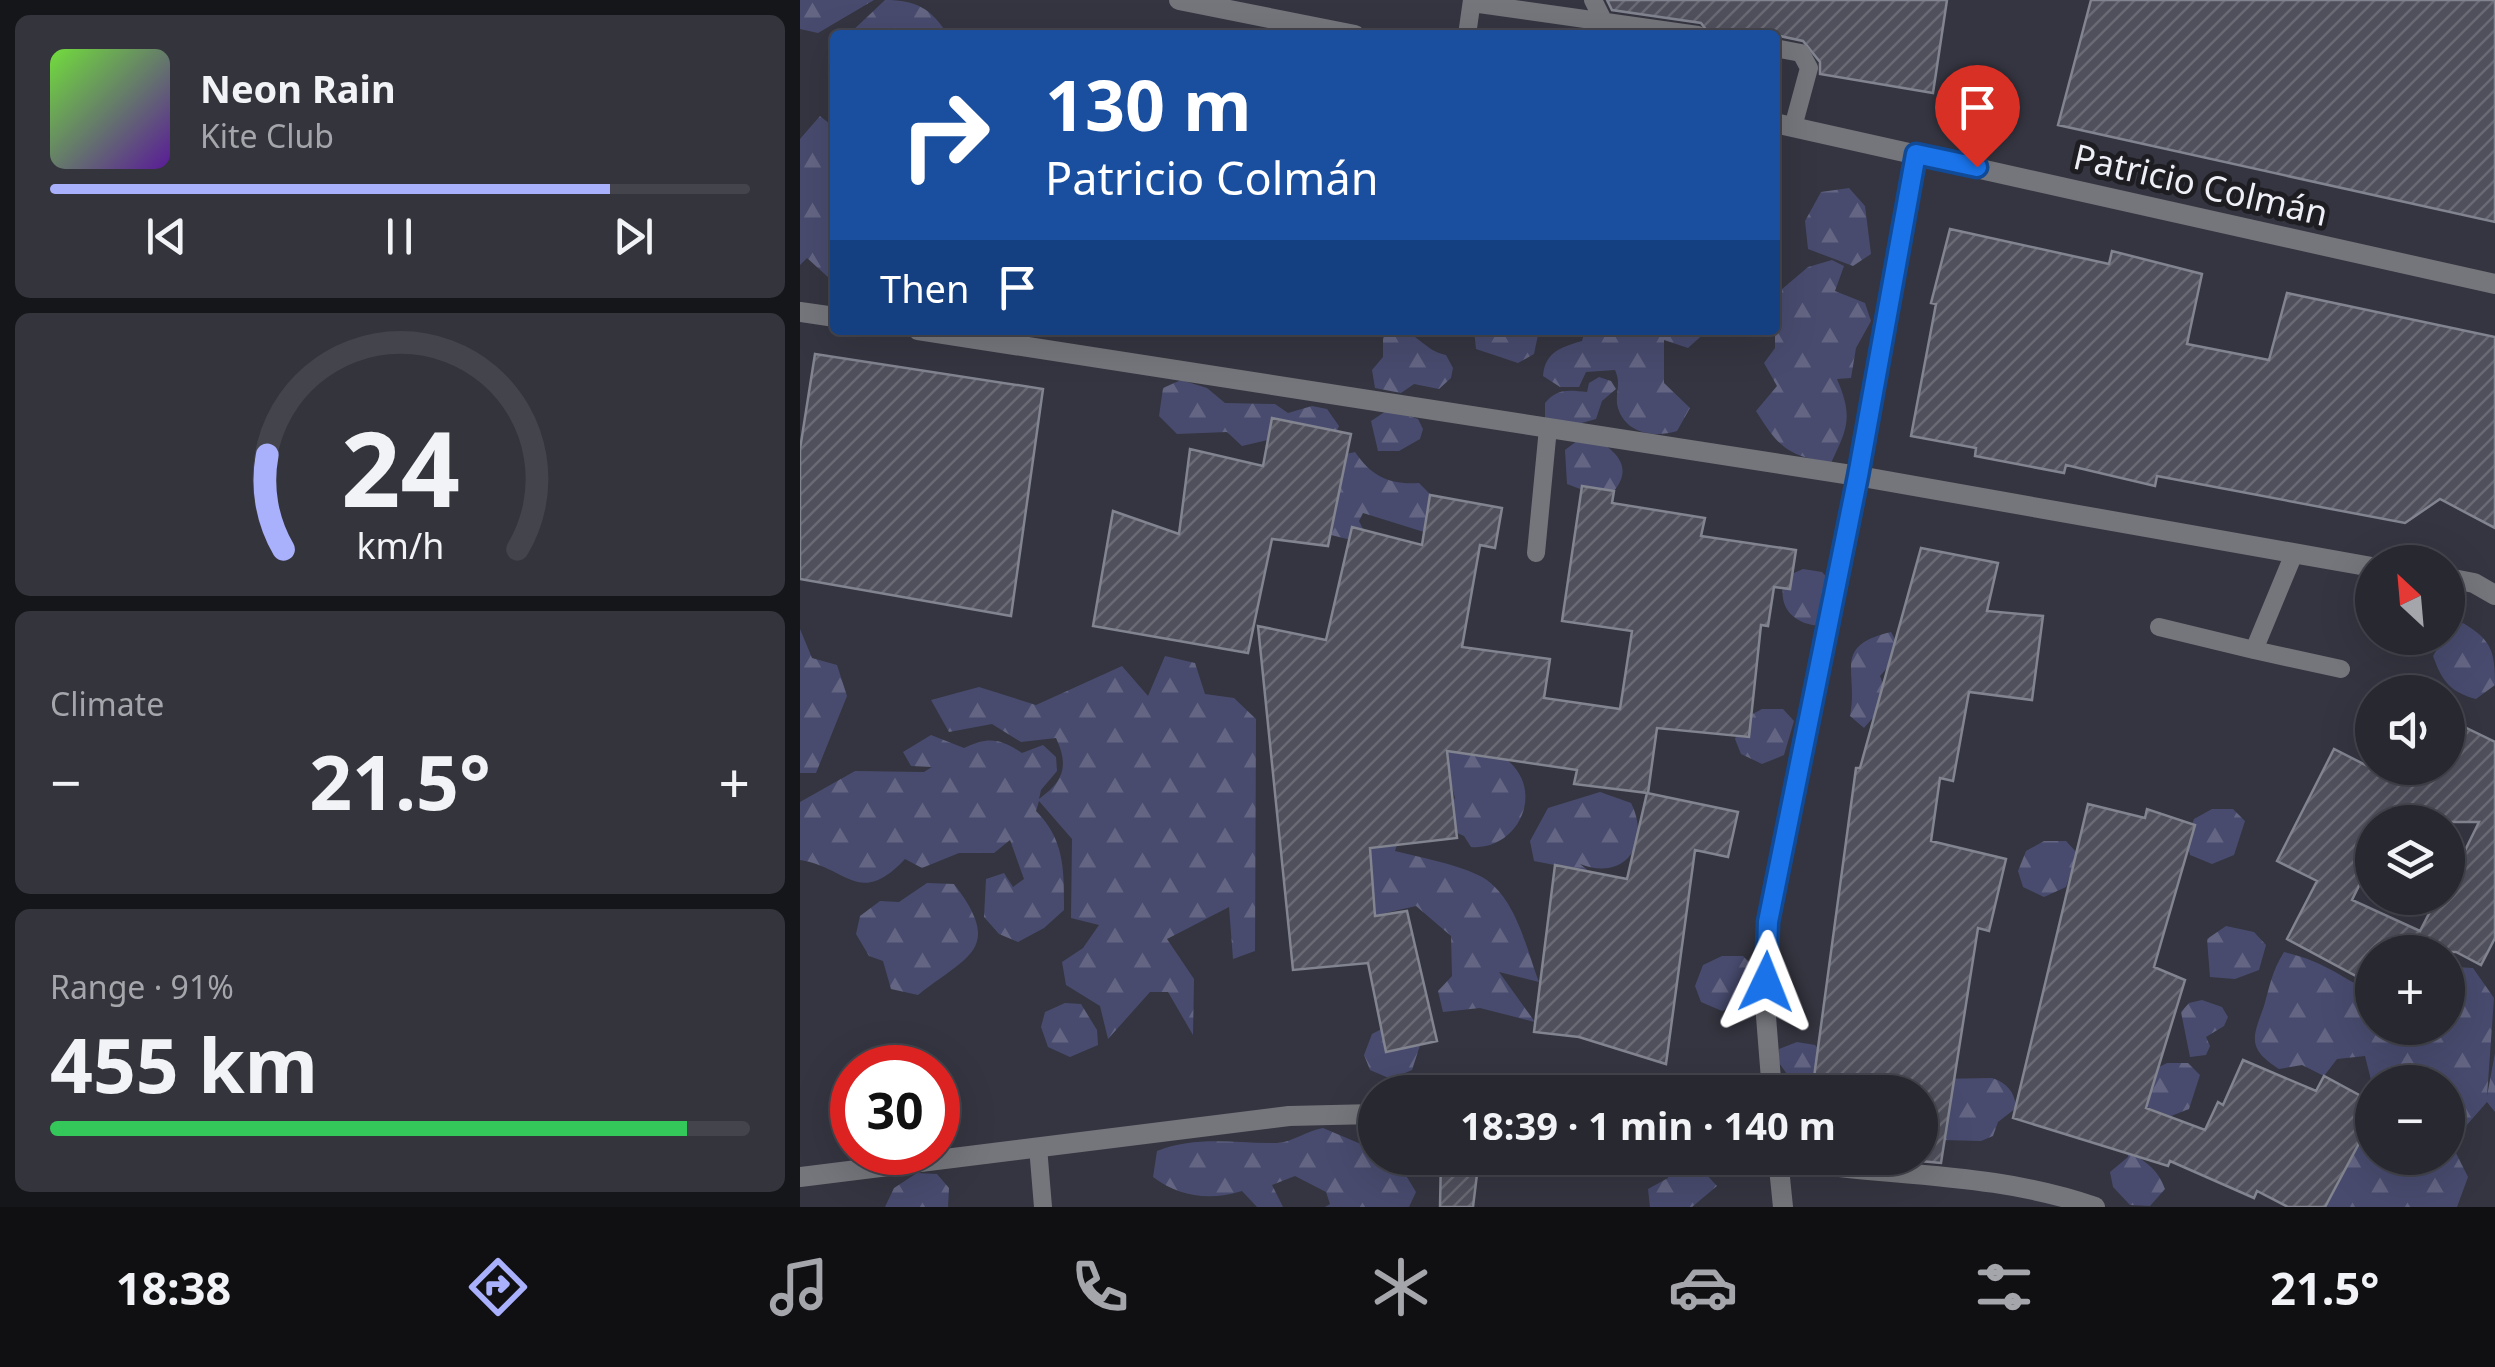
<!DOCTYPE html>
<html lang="en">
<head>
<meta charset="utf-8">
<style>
  body { margin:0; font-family:"Noto Sans",sans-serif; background:#33343c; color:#f1f3f6; height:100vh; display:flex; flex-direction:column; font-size:38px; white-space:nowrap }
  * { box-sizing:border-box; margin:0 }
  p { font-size:32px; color:#a4a6ab }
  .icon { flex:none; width:55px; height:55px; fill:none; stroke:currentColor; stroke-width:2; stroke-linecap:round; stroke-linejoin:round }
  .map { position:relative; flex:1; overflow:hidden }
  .drawer { display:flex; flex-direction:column; gap:15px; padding:15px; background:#15161a; width:800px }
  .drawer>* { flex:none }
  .guide { position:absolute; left:30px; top:30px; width:950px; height:305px; border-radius:10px; box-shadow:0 10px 40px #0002,0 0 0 2px #43444c; background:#1a4fa0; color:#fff; overflow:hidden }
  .needle { width:65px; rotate:334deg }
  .tools { position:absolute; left:1555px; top:545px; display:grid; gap:20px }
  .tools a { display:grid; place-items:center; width:110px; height:110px; border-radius:50%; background:#272830; box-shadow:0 10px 40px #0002,0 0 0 2px #43444c; font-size:50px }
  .speed { position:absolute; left:30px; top:1045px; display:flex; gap:20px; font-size:50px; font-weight:700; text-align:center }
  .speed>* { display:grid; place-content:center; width:130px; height:130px; border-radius:50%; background:#272830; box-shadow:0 10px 40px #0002,0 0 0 2px #43444c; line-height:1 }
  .speed .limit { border:15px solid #d22; background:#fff; color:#111 }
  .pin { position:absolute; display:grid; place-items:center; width:85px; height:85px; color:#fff; margin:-102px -42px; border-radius:50% 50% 50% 0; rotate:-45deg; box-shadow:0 0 10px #0007 }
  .pin .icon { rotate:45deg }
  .me { position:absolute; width:110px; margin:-55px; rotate:2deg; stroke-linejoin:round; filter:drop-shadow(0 0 8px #0008) }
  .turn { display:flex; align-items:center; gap:35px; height:210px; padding:0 50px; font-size:45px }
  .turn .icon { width:130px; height:130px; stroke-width:2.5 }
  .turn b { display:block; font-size:70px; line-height:85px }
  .then { display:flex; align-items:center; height:95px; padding:0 50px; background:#0003; gap:20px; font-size:38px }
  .big { font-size:75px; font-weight:700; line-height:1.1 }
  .drawer .tile { flex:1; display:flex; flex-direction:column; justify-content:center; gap:15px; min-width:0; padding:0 35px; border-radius:15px; background:#33343c }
  .drawer .dial { align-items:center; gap:0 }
  .dial svg { height:260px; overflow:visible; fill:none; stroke:#43444c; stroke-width:7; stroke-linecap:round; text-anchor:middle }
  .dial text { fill:#f1f3f6; stroke:none }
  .song { display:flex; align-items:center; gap:30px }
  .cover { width:120px; height:120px; border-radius:15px; background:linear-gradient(135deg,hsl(100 70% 55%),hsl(270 70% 35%)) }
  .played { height:10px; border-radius:5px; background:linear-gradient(90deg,#a9b0fc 80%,#43444c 80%) }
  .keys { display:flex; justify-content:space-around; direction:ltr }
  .heat { display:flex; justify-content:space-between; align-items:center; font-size:55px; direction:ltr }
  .charge { height:15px; border-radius:8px; background:linear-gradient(90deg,#34c759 91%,#43444c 0) }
  .trip { position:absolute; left:558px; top:1075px; width:580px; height:100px; border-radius:50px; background:#272830; box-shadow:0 10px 40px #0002,0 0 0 2px #43444c; font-weight:700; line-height:100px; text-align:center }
  .dock { display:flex; height:160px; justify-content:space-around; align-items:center; background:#101013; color:#a4a6ab }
  .dock .icon { width:70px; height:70px }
  .dock .current { color:#a9b0fc }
  .dock b { font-size:45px; color:#f1f3f6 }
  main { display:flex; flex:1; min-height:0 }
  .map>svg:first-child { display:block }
  .forest { fill:url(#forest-firs) }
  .building { fill:url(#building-hatch); stroke:#828490; stroke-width:2.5; fill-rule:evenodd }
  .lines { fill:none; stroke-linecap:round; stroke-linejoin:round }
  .lane { stroke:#75767c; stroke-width:18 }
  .street { stroke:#75767c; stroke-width:20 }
  .route-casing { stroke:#114b97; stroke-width:25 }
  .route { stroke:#1a73e8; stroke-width:18 }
  .labels { text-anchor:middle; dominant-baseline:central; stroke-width:10; stroke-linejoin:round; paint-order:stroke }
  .street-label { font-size:35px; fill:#eff0f7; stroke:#1d1d22 }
</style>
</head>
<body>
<main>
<section class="drawer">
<div class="tile">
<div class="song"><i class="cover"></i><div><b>Neon Rain</b><p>Kite Club</p></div></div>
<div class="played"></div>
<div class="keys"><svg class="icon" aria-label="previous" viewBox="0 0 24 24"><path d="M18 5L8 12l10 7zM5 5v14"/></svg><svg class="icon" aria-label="pause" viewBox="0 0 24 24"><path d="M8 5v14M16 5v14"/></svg><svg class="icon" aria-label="next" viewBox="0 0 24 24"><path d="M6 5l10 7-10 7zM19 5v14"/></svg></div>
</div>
<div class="tile dial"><svg viewBox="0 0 100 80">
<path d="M14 69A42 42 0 1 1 86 69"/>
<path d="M14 69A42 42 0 0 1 9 40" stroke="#a9b0fc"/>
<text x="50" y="56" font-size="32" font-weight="700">24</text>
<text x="50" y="72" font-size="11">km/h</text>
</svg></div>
<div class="tile"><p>Climate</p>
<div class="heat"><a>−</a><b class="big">21.5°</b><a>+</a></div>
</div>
<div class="tile"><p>Range · 91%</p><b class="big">455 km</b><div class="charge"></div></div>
</section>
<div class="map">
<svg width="1695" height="1207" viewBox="0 0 1695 1207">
  <defs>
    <pattern id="forest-firs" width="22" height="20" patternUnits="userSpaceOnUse" patternTransform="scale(2.5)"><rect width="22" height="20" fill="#484b6e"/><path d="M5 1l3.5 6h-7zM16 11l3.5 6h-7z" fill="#636583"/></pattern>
    <pattern id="building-hatch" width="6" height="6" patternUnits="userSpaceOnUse" patternTransform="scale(2.5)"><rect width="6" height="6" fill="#4f505c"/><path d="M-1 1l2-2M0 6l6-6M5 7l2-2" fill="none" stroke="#696a74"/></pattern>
  </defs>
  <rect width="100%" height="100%" fill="#343540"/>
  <path class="forest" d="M0,0H74L18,33L0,29Z
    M85,0C116,0 131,8 148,35H48Z
    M20,116L35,128V274L29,278L7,258L0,265V139Z
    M1049,188L1065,206L1071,254L1053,266L1008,249L1005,221L1021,192Z
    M1032,260L1044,266L1035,291L1065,303L1071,321L1056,348L1051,378L1037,379C1053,417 1048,427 1031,463C988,456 979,448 956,411L977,386L964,363L975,348V295L1008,267Z
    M594,330C617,330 624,351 646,355L653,368L651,378L639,389L614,384L601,393L575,388L572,370L583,357V332Z
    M674,330H739L734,354L718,363L676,349Z
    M785,330H908L888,348L864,340V383L890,408L877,431C855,438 826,434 818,408C814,394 822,385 815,370L786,372L779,387H760L743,376C745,352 761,347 782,341Z
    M799,377L811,381L816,389L802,401L796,419L771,426L745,419V403C757,388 769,390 787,392L789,383Z
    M381,380L407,388L425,403L475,404L488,413L512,406L527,409L539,426L535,435L485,436L442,446L427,432L377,434L359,416L363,388Z
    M589,409L618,419L623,429L620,439L599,451H578L571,421Z
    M786,434C809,446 837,463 814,491L788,492L767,484L765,450Z
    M555,452C572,477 590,485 619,483L631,495L637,521L624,532L563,513L559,521L563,529L551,540L531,535L523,517L542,455Z
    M1003,569L1022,572L1035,586L1027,626C996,627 975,609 985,577Z
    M1663,623C1692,640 1695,652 1695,685L1676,699C1650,692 1642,681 1633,656L1648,631Z
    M0,629L12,658L37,665L47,696L16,773H0Z
    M1091,632L1098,645L1094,660L1080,676L1089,699L1064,728L1050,716C1059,671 1031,646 1091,632Z
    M365,656L395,663L405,694L434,698L456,719L455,951L433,959L429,907L367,939L394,979L393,1035L368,992H350L308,1039L300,1006L266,985L262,962L283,948L299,925L271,918L272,839L239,801L236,811C265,840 264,871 264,910L244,928L218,942L199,934L184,917L186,879L204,873L213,887L224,879L210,840L194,853H159L122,868L105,859C59,908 47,867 0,860V802L55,771L124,772L132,767L111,766L103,752L131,735L164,748C188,737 199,738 222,753L243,745L256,757L257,771L241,790L239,799C264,781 269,766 256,738L221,742L192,724L149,732L131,700L179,687L236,705L322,666L348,696Z
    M962,709H983L994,721L984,755L962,764L941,754L935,739L943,719Z
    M648,734C666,742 692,748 707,760C746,791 718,851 671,847L664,836L648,829L643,817L655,798L645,759Z
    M800,792L831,803C851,843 826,882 780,864L790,872L734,861L730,841L748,808Z
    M1412,809H1433L1445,821L1434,855L1412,864L1390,855L1386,839L1394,819Z
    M599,838L595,851C622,858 653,863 678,875C715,892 726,948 739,982L699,972L735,1022L680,1008L643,1012L638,991L652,976L651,936L616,906L559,919L555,852Z
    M1244,841H1266L1277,853L1266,887L1244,897L1223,887L1218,871L1226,851Z
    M127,883L154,884C205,950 166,956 118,995L91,989L83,961L69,956L56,934L60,916L80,901L99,902Z
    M1426,926L1454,932L1466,945L1459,970L1435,979L1410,977L1407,939Z
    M1484,952C1505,957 1519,963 1537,973C1568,992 1572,987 1572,1028H1648V967L1673,968L1694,998L1687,1096L1695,1053V1112L1687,1102L1651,1143L1668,1177L1657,1207H1513L1537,1149L1570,1138L1572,1131V1158H1648V1082L1572,1084L1565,1056L1537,1059L1524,1076L1502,1065L1479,1069C1446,1048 1453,1037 1464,1006C1470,985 1472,971 1484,952Z
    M922,956H943L955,968L944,1002L922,1011L901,1002L895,986L903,965Z
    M1402,1000L1422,1007L1428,1017L1424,1026L1406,1037L1410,1046L1406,1055L1390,1057L1381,1012L1389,1003Z
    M265,1003L281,1004L297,1030L298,1045L270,1057L248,1047L241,1027L245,1012Z
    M591,1024L623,1036L612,1070L591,1079L570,1070L564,1055L572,1034Z
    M997,1042L1015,1045L1027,1060L1029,1092H1000L979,1063V1049Z
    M1367,1063H1388L1400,1075L1389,1109L1371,1116L1344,1106L1349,1072Z
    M1192,1078C1207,1083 1215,1092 1216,1108L1198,1122L1193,1136L1181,1141L1143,1140L1120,1092H1112L1113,1088L1137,1079Z
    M523,1128L575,1150V1158L596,1159L616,1192L609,1207H525L530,1204L526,1192L495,1176L472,1185L483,1207H457L442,1191C410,1201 379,1197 353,1177L357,1151C399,1135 434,1144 477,1143C493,1142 506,1131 523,1128Z
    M1328,1151C1345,1161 1358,1169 1365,1189L1350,1206L1330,1205L1313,1187L1310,1172L1328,1157Z
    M869,1158H891L917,1186L892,1207H850L848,1189L868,1178Z
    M117,1173L137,1174L149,1188L148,1207H85L94,1188Z"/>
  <path class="building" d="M807,0H1147L1133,93L1020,74V62L1003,41L975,35H910L901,23L812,10Z
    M1291,0H1695V222L1258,125Z
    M1150,229L1309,264L1312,251L1402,274L1387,344L1469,360L1487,293L1695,337V528L1640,499L1605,523L1357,476L1355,486L1266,465L1264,473L1175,456L1176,448L1111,436L1136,304L1131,303Z
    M15,354L243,389L211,616L0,579V449Z
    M472,418L551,434L528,546L472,539L448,653L293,626L313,511L379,534L390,449L463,466Z
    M782,486L814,491L812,503L905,518L901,536L996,550L990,589L974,587L968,626L961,625L949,737L857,728L848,793L774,784L777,770L647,751L657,838L570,848L575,916L607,911L637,1041L586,1052L568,963L493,970L458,626L526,640L552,527L622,545L630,495L702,508L695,548L680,545L662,647L750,659L744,698L820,709L832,631L762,621Z
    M1121,548L1198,563L1187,611L1243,616L1232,700L1169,692L1153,781L1140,778L1131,841L1206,859L1189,931L1178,928L1141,1163L1120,1161V1092H1012L1056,768H1060Z
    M1648,719L1695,742V938L1681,965L1656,952H1569L1556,976L1487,939L1517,881L1477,861L1534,749L1605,785L1614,768H1648ZM1572,822H1679L1648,885V898L1636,900L1620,931L1552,900L1572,859Z
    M847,793L938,812L928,857L895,850L866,1064L779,1037L734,1032L755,865L827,879Z
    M1288,804L1345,818L1347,809L1395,825L1354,967L1385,980L1346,1108L1405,1130L1418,1102L1423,1105L1443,1060L1516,1091L1524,1076L1572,1102V1119L1525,1207H1488L1457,1191L1454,1198L1370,1161L1368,1166L1213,1118Z
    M641,1158H679L673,1207H640Z"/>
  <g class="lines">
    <path class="lane" d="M793,0L802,18
      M672,3L898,35
      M667,35L672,0
      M975,48L1001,53L1009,68L993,127
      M736,553L748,428
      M1359,627L1454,650L1493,556
      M1454,650L1541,669
      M238,1147L243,1207"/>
    <path class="street" d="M379,0L555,35
      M975,123L1695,284
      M0,312L35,317
      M118,330L1058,476L1572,567
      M1648,578L1674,583L1695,595
      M972,1092L965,1004L967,922L1058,476L1115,153
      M970,1158C1078,1177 1190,1170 1295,1207
      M978,1158L983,1207
      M0,1177L489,1116L575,1114"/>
  </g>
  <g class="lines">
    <g class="route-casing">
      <path id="route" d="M966,982L968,922L1058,476L1116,154L1177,167"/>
    </g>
    <use href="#route" class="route"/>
  </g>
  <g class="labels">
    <g class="street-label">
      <text transform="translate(1401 184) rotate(13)">Patricio Colmán</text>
    </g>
  </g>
</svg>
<div class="tools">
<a><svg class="needle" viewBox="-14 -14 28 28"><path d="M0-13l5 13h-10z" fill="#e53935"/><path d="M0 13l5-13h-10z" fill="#a4a6ab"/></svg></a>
<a><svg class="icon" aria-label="sound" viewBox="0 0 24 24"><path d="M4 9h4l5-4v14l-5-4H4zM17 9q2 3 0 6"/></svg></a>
<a><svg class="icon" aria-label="layers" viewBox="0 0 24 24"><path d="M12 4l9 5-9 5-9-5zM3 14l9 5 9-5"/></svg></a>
<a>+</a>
<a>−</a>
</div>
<div class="speed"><div class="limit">30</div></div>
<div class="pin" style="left:1177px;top:167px;background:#d93025"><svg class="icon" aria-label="arrive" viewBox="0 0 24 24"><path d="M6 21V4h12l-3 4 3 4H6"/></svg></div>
<svg class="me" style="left:966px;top:982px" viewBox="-20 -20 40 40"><path d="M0-17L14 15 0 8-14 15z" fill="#1a73e8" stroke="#fff" stroke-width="4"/></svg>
<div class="trip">18:39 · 1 min · 140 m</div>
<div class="guide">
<div class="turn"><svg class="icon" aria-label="right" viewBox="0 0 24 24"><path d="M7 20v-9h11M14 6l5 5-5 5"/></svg><div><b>130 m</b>Patricio Colmán</div></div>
<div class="then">Then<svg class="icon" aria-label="arrive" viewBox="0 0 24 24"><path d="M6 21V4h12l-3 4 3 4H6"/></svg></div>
</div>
</div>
</main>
<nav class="dock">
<b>18:38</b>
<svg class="icon current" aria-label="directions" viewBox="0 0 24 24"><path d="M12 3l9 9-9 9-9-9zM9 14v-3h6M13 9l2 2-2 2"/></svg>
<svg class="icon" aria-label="music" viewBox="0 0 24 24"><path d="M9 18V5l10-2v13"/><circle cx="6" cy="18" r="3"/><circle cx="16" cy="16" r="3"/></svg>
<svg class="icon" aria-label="phone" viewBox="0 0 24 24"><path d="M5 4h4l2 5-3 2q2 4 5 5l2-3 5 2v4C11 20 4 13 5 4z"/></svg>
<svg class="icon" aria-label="climate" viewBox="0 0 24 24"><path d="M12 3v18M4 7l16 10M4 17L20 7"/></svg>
<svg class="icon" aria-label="car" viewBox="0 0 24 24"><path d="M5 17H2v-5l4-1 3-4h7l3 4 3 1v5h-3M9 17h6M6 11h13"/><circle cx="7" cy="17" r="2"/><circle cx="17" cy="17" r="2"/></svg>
<svg class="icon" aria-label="filters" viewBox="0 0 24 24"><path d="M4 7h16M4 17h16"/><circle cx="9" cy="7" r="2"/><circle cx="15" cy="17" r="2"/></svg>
<b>21.5°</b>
</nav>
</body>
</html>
